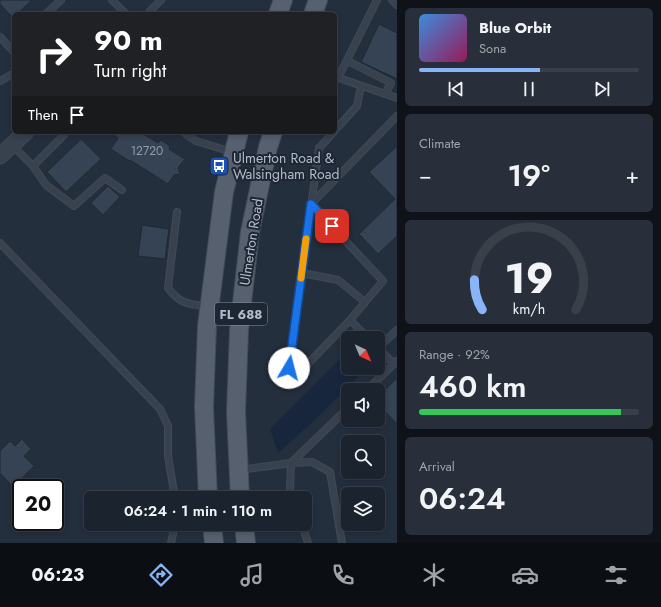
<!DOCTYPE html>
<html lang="en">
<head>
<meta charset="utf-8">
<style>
  body { margin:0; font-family:Jost,sans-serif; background:#282f3a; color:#f1f3f6; height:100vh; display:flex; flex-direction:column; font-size:15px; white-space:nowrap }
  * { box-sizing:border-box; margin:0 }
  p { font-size:13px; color:#a0a4aa }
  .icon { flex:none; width:22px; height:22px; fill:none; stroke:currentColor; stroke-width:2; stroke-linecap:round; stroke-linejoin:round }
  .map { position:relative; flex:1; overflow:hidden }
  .details { display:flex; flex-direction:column; gap:8px; padding:8px; background:#0f1319; width:264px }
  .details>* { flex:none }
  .banner { position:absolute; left:12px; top:12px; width:325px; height:122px; border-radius:6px; box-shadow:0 2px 6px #0003,0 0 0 1px #39404a; background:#202124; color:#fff; overflow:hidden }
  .needle { width:26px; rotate:136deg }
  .controls { position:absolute; left:341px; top:331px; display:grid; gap:8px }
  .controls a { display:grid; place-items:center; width:44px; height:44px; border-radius:6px; background:#1b232e; box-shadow:0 2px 6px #0003,0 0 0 1px #39404a; font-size:20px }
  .speed { position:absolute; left:12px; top:479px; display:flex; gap:8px; font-size:20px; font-weight:700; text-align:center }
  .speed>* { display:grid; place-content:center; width:52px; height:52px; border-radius:50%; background:#1b232e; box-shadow:0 2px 6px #0003,0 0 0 1px #39404a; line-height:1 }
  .speed .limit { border:2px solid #111; border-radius:6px; background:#fff; color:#111 }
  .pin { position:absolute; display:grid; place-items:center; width:34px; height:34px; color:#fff; margin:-17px; border-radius:8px; box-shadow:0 2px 6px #0006 }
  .me { position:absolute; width:44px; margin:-22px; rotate:8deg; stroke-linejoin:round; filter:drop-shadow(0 0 3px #0008) }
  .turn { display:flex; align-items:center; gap:14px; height:84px; padding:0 16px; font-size:18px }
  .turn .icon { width:52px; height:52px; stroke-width:2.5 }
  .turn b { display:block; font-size:28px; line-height:34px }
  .then { display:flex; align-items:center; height:38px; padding:0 16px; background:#0003; gap:8px; font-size:15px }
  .big { font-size:30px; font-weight:600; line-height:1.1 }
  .details .card { flex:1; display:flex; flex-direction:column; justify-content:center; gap:6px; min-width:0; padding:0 14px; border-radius:6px; background:#282f3a }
  .details .dial { align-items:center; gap:0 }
  .dial svg { height:104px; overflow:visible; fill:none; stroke:#39404a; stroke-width:7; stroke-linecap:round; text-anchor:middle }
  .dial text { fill:#f1f3f6; stroke:none }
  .song { display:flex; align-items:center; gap:12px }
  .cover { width:48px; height:48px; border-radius:6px; background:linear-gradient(135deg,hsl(210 70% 55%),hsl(330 70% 35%)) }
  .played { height:4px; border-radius:2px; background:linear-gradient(90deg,#8ab4f8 55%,#39404a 55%) }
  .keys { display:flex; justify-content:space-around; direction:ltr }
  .heat { display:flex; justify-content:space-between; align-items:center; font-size:22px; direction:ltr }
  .charge { height:6px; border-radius:3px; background:linear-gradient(90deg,#34c759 92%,#39404a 0) }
  .trip { position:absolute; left:84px; top:491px; width:228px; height:40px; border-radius:6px; background:#1b232e; box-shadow:0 2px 6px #0003,0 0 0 1px #39404a; font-weight:600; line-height:40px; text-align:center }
  .dock { display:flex; height:64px; justify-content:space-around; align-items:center; background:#0b0e12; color:#a0a4aa }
  .dock .icon { width:28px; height:28px }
  .dock .selected { color:#8ab4f8 }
  .dock b { font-size:18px; color:#f1f3f6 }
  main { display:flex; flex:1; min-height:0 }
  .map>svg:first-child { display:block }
  .water { fill:#17263c }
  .building { fill:#364354; stroke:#1f2835 }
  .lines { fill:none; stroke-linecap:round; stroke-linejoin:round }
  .service-casing { stroke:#414a57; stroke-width:8 }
  .tertiary-casing { stroke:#414a57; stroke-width:17 }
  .primary-casing { stroke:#414a57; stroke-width:20 }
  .service { stroke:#38414e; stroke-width:6 }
  .tertiary { stroke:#38414e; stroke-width:15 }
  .primary { stroke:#56606e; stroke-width:18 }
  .route-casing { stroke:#114b97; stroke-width:10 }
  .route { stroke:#1a73e8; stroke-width:7 }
  .slow { stroke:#f59e0b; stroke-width:7 }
  .labels { text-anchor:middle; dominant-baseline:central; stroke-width:4; stroke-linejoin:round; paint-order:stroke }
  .number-label { font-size:12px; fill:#929caa }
  .shield { fill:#1d2633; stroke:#878f9c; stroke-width:1 }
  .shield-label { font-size:13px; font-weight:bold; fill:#b4bcc9 }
  .poi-label { font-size:14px; fill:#b4bcc9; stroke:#1d2633; text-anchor:start }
  .street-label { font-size:14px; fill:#b4bcc9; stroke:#1d2633 }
</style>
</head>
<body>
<main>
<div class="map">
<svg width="397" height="543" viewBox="0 0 397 543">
  <rect width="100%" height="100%" fill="#242f3e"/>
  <path class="water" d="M344,355L348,360V368H353L359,376L314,421L278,453L270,429Z"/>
  <path class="building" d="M0,0H32L17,14H14L13,18L0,4Z
    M379,24L397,33V79L361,62Z
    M109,132H140L158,143L161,140L170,146L169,149L185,159L178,168L180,174L174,175L168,184L130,160L129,161L111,149L118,138Z
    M81,139L101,159L66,192L47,172Z
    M397,146V236L378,254L359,234L395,199L369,172Z
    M108,186L120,197L103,215L91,203Z
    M142,225L169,229L165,259L138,256Z
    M397,378V424L378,404V397Z
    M22,439L31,449L24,456L34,466L13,487L0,473V451L10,441L15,446Z"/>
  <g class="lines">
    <g class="service-casing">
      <path id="service" d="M112,0L126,14
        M392,0L397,5
        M46,14L61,0
        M149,14V12L161,0
        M0,37L14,52
        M348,61L391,83L385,94
        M336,77L397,98
        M338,78L377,0
        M0,81L14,73
        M335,130L357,106L361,86
        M183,132L196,141L232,152
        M334,132L319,148L289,369L301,371L350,320L368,338
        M12,145L33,166L64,135L61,132
        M33,166L46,185L74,206L105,178L122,190
        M177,212L168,288C181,305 188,303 208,307
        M0,243L160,409L168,426V456L175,498
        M302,273L338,280L365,302
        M350,320L383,281L311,204L397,116
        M378,348L397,330
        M378,348L394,364
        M367,390L397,361
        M240,470L291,463L348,408
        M293,498L290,491L291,463L312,462L330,472L342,543
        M302,524L308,543
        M171,543L175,524"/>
    </g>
    <g class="tertiary-casing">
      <path id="tertiary" d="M0,156L26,132"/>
    </g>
    <g class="primary-casing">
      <path id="primary" d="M278,14L283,0
        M313,14L318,0
        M208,498L204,407L207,326L224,192L239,132
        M240,498L236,412L239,330L250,232L268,147L273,132
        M212,524L214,543
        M244,524L246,543"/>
    </g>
    <use href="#service" class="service"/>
    <use href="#tertiary" class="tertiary"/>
    <use href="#primary" class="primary"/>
  </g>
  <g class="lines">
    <g class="route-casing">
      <path id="route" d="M289,368L311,204L332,226"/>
    </g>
    <use href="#route" class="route"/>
    <path class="slow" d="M301,278L306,239"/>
  </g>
  <defs>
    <g id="bus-square" transform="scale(1)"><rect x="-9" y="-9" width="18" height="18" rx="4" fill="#1a4fb4" stroke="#1d2633"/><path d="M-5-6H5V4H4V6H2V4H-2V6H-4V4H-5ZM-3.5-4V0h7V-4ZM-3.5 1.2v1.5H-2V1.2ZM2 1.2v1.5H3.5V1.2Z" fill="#fff"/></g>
  </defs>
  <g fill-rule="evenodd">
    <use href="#bus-square" x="219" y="166"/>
  </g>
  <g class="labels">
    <g class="number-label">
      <text x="147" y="151">12720</text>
    </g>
    <rect class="shield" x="215" y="303" width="52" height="22" rx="3"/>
    <g class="shield-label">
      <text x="241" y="314">FL 688</text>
    </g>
    <g class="poi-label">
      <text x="233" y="158">Ulmerton Road &amp;<tspan x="233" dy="16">Walsingham Road</tspan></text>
    </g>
    <g class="street-label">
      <text transform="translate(251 242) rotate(-81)">Ulmerton Road</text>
    </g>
  </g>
</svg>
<div class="controls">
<a><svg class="needle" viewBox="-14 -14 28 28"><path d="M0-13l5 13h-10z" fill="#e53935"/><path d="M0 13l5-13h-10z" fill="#a0a4aa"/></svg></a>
<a><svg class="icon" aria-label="sound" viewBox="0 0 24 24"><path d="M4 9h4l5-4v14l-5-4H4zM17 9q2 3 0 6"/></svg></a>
<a><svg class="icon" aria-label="search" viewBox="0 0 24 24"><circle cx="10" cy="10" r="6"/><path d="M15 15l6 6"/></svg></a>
<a><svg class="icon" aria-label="layers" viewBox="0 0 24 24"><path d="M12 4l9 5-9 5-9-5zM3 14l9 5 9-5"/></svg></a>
</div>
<div class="speed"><div class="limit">20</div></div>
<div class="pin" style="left:332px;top:226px;background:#d93025"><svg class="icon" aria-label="arrive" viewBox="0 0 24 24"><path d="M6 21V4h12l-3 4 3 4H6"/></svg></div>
<svg class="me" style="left:289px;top:368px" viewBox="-20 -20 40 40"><circle r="19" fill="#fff"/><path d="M0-13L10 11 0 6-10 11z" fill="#1a73e8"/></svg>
<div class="trip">06:24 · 1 min · 110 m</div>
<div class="banner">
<div class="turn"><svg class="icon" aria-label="right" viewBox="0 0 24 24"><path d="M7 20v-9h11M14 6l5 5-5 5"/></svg><div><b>90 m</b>Turn right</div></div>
<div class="then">Then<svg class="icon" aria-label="arrive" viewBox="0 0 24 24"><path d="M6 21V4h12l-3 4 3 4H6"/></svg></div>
</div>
</div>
<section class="details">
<div class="card">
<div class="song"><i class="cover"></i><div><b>Blue Orbit</b><p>Sona</p></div></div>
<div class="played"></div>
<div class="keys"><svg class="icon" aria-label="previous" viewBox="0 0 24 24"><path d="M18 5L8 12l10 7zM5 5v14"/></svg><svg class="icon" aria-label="pause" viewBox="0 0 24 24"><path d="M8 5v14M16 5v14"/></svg><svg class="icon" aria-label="next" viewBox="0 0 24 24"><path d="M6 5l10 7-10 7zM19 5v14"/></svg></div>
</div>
<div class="card"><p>Climate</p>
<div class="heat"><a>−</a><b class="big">19°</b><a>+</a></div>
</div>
<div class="card dial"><svg viewBox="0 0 100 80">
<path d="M14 69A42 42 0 1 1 86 69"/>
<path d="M14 69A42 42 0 0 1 8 46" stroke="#8ab4f8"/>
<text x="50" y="56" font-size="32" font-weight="700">19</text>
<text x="50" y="72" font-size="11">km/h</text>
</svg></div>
<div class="card"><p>Range · 92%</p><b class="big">460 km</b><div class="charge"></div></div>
<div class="card"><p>Arrival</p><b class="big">06:24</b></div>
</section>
</main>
<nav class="dock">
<b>06:23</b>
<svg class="icon selected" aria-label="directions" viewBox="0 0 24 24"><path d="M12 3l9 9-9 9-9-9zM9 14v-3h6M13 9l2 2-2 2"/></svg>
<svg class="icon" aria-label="music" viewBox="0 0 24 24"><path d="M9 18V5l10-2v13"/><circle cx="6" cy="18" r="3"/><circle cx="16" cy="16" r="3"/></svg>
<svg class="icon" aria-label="phone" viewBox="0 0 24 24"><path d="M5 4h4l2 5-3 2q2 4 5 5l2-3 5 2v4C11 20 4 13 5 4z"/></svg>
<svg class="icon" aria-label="climate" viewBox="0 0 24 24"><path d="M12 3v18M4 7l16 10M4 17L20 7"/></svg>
<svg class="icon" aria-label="car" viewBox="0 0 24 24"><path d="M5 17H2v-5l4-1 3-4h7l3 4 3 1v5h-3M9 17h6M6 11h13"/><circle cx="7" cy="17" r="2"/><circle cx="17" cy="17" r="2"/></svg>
<svg class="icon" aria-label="filters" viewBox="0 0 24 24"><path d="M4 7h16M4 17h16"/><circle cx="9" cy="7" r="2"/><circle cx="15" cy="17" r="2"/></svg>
</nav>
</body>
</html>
